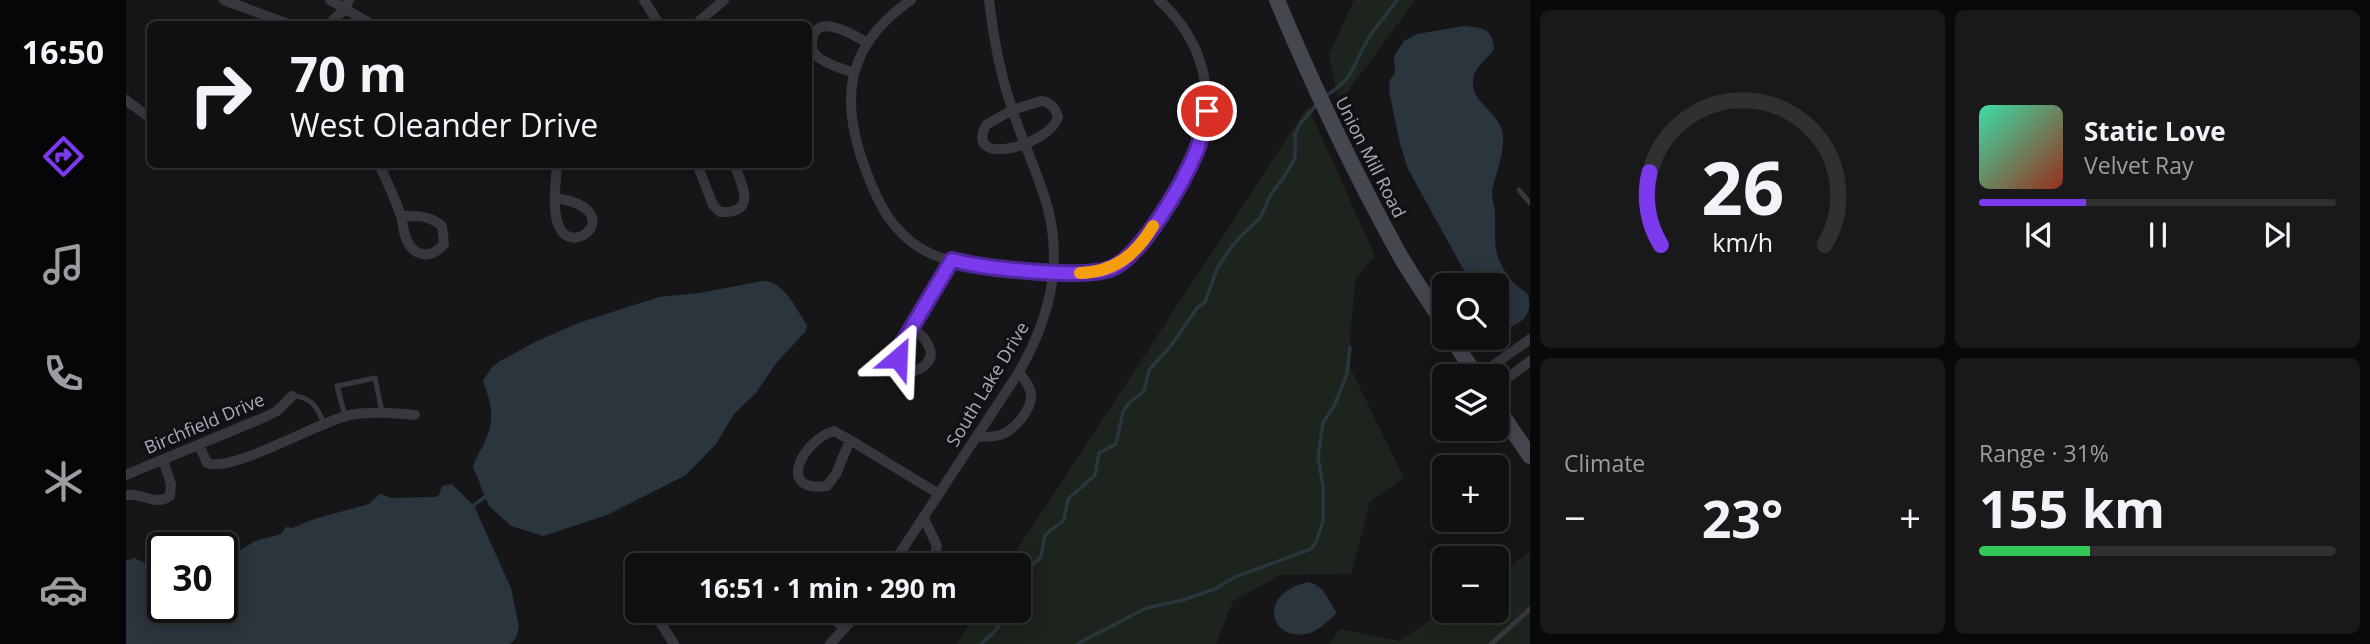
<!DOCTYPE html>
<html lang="en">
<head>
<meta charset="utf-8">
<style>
  body { margin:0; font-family:"Open Sans",sans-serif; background:#19191c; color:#f1f3f6; height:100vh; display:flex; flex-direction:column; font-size:26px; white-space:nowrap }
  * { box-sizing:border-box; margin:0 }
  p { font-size:23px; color:#9c9da0 }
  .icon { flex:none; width:38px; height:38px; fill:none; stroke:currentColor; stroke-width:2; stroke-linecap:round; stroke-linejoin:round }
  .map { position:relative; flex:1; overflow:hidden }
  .panel { display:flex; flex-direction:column; gap:10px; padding:10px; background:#09090a; width:840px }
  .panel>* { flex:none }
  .top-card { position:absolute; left:21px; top:21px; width:665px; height:147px; border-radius:10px; box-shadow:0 4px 18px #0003,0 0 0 2px #303033; background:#101013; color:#f1f3f6; overflow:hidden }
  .tools { position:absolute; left:1306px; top:273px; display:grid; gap:14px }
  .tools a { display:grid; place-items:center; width:77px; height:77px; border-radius:10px; background:#101013; box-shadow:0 4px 18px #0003,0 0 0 2px #303033; font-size:35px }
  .speed { position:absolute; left:21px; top:532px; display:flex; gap:14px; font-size:35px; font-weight:700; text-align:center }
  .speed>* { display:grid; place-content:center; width:91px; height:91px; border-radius:50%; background:#101013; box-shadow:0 4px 18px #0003,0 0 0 2px #303033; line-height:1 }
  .speed .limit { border:4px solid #111; border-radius:10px; background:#fff; color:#111 }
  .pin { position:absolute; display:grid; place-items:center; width:60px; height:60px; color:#fff; margin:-30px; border:4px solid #fff; border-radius:50%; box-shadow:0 2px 7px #0007 }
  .me { position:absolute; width:77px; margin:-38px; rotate:26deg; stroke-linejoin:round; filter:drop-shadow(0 0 5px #0008) }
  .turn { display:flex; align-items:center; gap:24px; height:147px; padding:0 28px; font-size:32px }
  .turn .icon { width:91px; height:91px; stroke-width:2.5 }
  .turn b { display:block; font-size:49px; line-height:60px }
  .big { font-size:52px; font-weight:700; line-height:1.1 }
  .panel .tile { flex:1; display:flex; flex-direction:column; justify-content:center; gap:10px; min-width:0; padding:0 24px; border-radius:10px; background:#19191c }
  .panel .dial { align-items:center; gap:0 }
  .dial svg { height:182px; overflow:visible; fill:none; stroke:#303033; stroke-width:7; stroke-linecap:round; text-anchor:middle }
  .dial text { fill:#f1f3f6; stroke:none }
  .song { display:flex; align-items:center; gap:21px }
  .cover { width:84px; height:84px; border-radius:10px; background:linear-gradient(135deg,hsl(160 70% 55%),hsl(10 70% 35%)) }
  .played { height:7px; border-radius:4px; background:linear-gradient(90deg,#7c3aed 30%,#303033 30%) }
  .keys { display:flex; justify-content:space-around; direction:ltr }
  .heat { display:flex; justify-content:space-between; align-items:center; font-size:38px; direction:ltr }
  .charge { height:10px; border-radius:5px; background:linear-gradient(90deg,#34c759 31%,#303033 0) }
  .panel .tiles { flex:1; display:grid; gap:10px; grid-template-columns:repeat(2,1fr) }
  .trip { position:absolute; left:499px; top:553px; width:406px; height:70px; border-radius:10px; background:#101013; box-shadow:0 4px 18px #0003,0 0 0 2px #303033; font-weight:700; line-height:70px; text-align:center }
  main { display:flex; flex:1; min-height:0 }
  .menu { display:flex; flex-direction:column; width:126px; justify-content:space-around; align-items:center; background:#060608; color:#9c9da0 }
  .menu .icon { width:49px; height:49px }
  .menu .active { color:#7c3aed }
  .menu b { font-size:32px; color:#f1f3f6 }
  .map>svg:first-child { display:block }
  .green { fill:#1c241d }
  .water { fill:#2b353e }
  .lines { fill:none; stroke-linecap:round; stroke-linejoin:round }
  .stream { stroke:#2b353e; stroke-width:3.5 }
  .lane { stroke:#37383e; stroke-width:5 }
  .street { stroke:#37383e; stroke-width:10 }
  .secondary { stroke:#45474e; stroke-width:16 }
  .route-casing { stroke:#51269a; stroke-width:18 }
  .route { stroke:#7c3aed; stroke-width:12 }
  .slow { stroke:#f59e0b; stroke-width:12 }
  .labels { text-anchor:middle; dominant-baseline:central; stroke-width:7; stroke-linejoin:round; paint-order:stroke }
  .street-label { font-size:18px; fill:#a7acba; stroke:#111114 }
</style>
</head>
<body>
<main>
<nav class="menu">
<b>16:50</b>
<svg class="icon active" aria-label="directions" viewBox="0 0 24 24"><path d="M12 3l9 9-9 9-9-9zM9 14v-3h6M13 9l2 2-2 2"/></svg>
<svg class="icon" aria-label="music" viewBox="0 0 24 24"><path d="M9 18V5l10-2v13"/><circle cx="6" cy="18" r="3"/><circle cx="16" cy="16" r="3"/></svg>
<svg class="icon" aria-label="phone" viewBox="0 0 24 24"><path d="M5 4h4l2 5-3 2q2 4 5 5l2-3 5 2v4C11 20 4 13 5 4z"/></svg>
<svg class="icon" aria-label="climate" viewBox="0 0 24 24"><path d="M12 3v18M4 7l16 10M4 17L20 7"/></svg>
<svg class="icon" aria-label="car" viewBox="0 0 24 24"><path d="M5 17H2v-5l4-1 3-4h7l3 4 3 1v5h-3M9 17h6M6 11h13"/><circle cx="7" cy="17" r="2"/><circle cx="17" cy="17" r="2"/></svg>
</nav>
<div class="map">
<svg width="1404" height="644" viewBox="0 0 1404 644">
  <rect width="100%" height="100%" fill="#161619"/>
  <path class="green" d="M1228,0H1290L1213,103L1203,54Z
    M1182,106L1249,256L1229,280L1222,363L1278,478L1244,502L1225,574L1154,575L1107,601L1090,644H830L852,611H892V565H881Z
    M1404,552V644H1203L1214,629L1273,641L1318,611H1370V575Z"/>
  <path class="water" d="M1338,26C1357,28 1367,28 1368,49C1362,59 1348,67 1347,79C1344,103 1375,113 1377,135C1378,154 1371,169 1367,187C1364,196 1369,205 1369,214C1370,229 1367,242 1372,257C1375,265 1382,278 1389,284C1398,292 1403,290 1403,304C1404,319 1391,324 1379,329L1370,323V285H1346L1282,169L1274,144L1263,91L1264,80L1269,73L1268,56L1278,41L1291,34Z
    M636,281C659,281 669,308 681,325L680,331L651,362L630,393L608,414L590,444L560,475L481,515L417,536L385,526L363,506L347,467C349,459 353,453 357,446C370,419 366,406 357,381L365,368L374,361L413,340L455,322L533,297L573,293Z
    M326,484L348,506L385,588L393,627L390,638L384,644H0V561L8,558L37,571V607H96V556L102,551H113L129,541L155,534L160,527L166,528L188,519L243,504L254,494L266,498L309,497L313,495L316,486Z
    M1183,582C1200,587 1202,601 1211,613C1203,620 1193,630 1184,633C1143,644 1130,592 1183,582Z"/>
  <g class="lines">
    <path class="stream" d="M1198,97C1231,76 1223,71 1241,41C1249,26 1262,14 1271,0
      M344,508L360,496
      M892,578L915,557L919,535L938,520L942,499L969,475L973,453L990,444L997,412L1003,403L1018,391L1023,370L1044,347L1071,308L1079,302L1091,269L1100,254L1113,238L1134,218L1145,194L1158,177L1169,158V135L1174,124L1190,105
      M855,644L870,630L882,611
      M951,644L1020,608L1057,600L1089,589L1109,577L1185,549L1190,542L1197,521V486L1192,457L1197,423L1208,406L1221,374L1224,347"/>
    <path class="lane" d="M1393,190L1404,203
      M166,396C185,396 192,408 198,424
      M219,416L211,386L249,378L256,412
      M1365,644L1404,609"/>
    <path class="street" d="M98,0L162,24
      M204,0L245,24
      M518,0L533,24
      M785,0C717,47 713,103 742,176C753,205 767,231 794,248C824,266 862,268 897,270C922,271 951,277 976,271C1012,262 1029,224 1046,195C1055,180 1065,165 1071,148C1092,94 1076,39 1033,0
      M203,24L219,9L223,0
      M570,24L598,0
      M727,73C716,68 700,65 691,56C687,52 685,47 686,41C689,11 728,35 742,43
      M0,100L24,118
      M915,101C925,102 929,108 932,117C924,145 838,169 860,125L886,110Z
      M253,164C261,181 269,199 275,216C277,223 277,231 280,238C287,257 305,260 318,244L316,226C303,215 291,216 275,216
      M571,164L587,205L594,212C631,214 617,186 608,164
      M430,198C504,210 445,262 432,224C426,207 430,182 431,164
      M786,327C803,340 817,361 788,371L774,363L771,352L826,260
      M1358,376V372L1404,339
      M1370,387L1404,361
      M708,431L724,440L710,474L701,486C648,493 678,439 708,431Z
      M851,437C859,437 866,437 874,435C887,431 904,412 905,397C906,388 898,379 893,372
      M724,440L813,494
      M73,445L81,463C107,473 191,422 224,415C245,411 267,413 289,415
      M0,475L139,417L151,411L166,396
      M0,495C17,492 29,507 44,496L45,484L37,460
      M798,518L811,546L806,565
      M570,565C592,556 617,556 639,565
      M766,565L893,372C922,321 937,268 922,209C913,175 897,143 886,109C874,73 867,37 863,0
      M527,611L548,644
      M698,611L719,628
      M704,644L734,611"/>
    <path class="secondary" d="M1151,0C1187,86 1227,170 1272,252C1286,277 1303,300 1318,325
      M1326,338L1350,376
      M1370,406L1404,456"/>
  </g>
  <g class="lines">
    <g class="route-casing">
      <path id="route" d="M772,358L771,352L826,260C856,268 959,280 986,268C1016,255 1057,183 1070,152C1075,139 1078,125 1081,111"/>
    </g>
    <use href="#route" class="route"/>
    <path class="slow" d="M954,273C988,272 1010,255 1027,226"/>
  </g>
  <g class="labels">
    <g class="street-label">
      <text transform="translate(1245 157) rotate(63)">Union Mill Road</text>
      <text transform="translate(861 384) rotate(-59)">South Lake Drive</text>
      <text transform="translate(78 423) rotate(-23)">Birchfield Drive</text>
    </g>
  </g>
</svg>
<div class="tools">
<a><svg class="icon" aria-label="search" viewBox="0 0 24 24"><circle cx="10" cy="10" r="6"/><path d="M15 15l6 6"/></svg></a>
<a><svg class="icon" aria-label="layers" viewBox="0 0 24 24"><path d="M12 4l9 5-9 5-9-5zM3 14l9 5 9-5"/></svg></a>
<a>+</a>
<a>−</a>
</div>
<div class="speed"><div class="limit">30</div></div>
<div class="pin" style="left:1081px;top:111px;background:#d93025"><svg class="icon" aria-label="arrive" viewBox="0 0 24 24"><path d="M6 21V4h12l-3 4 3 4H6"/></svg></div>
<svg class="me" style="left:772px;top:358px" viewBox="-20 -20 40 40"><path d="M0-17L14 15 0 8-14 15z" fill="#7c3aed" stroke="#fff" stroke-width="4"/></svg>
<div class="trip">16:51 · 1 min · 290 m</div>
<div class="top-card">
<div class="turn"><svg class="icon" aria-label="right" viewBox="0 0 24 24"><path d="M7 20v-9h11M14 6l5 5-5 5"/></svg><div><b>70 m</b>West Oleander Drive</div></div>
</div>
</div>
<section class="panel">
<div class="tiles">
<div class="tile dial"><svg viewBox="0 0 100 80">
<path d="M14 69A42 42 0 1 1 86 69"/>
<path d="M14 69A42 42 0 0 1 9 37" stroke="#7c3aed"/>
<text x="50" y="56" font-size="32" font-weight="700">26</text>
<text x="50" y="72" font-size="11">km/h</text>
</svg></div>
<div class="tile">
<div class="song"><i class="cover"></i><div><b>Static Love</b><p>Velvet Ray</p></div></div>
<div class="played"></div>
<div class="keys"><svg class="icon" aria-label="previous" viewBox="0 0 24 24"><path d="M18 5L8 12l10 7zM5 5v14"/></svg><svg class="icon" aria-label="pause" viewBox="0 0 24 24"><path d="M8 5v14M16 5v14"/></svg><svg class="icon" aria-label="next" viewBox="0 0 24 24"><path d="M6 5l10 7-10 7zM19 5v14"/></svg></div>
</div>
<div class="tile"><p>Climate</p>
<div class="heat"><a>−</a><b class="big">23°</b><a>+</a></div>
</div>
<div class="tile"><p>Range · 31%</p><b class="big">155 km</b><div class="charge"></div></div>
</div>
</section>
</main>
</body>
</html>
